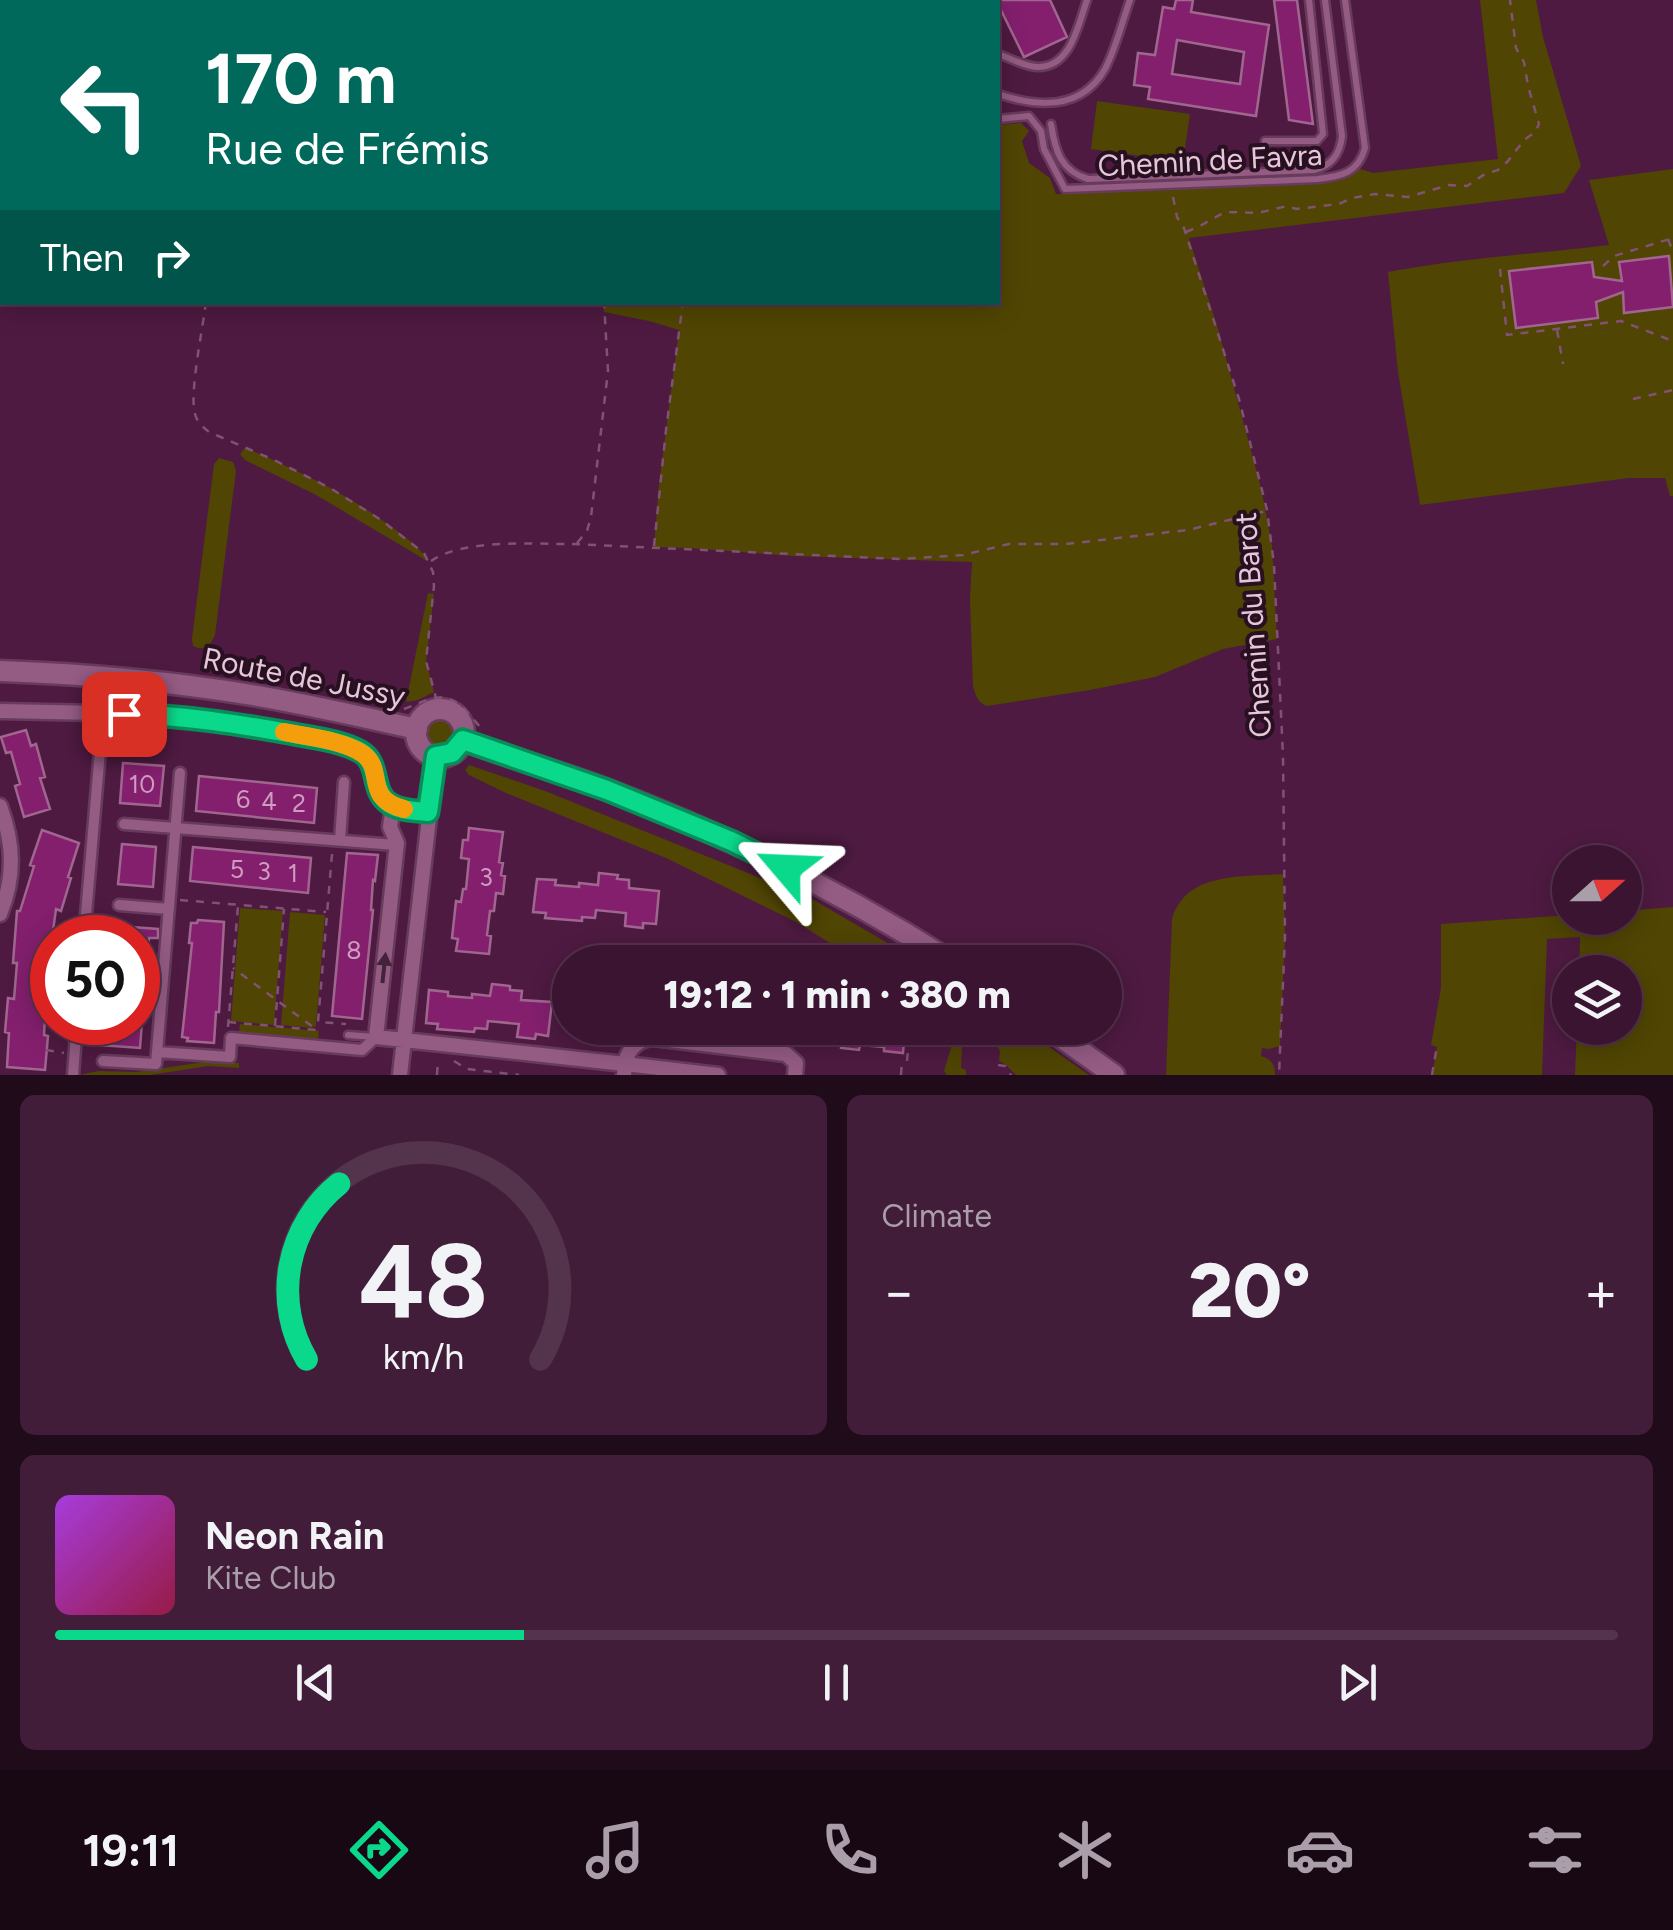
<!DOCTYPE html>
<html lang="en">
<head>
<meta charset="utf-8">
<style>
  body { margin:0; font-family:Figtree,sans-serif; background:#411d39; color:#f1f3f6; height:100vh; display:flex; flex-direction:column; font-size:38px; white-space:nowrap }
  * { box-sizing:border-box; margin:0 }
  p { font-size:32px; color:#ab9eab }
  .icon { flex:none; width:55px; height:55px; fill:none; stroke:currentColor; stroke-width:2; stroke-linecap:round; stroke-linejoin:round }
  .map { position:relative; height:1075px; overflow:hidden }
  .sheet { display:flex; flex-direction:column; gap:20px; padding:20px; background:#200b1b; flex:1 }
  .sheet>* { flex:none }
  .hud { position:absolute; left:0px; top:0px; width:1000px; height:305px; box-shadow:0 5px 25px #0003,0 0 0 2px #54334d; background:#00695c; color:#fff; overflow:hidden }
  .needle { width:65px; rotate:69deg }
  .buttons { position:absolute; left:1552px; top:845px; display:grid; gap:20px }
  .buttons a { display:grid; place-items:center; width:90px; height:90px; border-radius:50%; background:#3a1431; box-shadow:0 5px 25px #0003,0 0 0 2px #54334d; font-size:50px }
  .speed { position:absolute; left:30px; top:915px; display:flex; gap:20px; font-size:50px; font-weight:700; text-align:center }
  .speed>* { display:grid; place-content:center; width:130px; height:130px; border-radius:50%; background:#3a1431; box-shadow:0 5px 25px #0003,0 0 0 2px #54334d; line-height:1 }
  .speed .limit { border:15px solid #d22; background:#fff; color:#111 }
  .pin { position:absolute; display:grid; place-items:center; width:85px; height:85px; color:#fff; margin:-42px; border-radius:20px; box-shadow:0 5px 15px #0006 }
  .me { position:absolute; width:110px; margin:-55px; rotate:296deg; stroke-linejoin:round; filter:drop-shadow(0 0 8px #0008) }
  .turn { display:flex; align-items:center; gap:35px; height:210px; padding:0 40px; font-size:45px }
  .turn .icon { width:130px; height:130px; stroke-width:2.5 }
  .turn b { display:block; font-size:70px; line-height:85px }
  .then { display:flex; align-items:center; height:95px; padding:0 40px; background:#0003; gap:20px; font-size:38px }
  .big { font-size:75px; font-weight:800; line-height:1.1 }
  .sheet .tile { flex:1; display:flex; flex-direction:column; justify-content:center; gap:15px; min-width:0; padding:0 35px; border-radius:15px; background:#411d39 }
  .sheet .dial { align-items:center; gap:0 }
  .dial svg { height:260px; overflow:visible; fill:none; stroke:#54334d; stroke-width:7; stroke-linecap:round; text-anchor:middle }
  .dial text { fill:#f1f3f6; stroke:none }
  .song { display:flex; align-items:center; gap:30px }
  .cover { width:120px; height:120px; border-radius:15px; background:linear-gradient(135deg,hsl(280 70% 55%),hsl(340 70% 35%)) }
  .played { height:10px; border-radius:5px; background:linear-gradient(90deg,#0ad98b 30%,#54334d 30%) }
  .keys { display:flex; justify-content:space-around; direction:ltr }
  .heat { display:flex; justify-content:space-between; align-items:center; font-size:55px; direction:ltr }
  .sheet .tiles { flex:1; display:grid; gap:20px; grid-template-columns:1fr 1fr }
  .tile:last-child { grid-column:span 2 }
  .trip { position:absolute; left:552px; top:945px; width:570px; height:100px; border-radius:50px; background:#3a1431; box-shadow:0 5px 25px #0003,0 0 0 2px #54334d; font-weight:800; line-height:100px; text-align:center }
  .tab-bar { display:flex; height:160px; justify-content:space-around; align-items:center; background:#170814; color:#ab9eab }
  .tab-bar .icon { width:70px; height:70px }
  .tab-bar .selected { color:#0ad98b }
  .tab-bar b { font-size:45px; color:#f1f3f6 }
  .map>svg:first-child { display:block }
  .green { fill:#504503 }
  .building { fill:#831f6d; stroke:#a0668f; stroke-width:2.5; fill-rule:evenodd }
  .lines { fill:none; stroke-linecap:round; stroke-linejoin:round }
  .service-casing { stroke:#683b5d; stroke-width:11 }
  .pedestrian-casing { stroke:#683b5d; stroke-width:15 }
  .minor-casing { stroke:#683b5d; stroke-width:19 }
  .secondary-casing { stroke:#683b5d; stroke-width:25 }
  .path { stroke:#805274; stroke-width:2.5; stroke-dasharray:8 8; stroke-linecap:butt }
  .service { stroke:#945b83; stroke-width:6 }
  .pedestrian { stroke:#945b83; stroke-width:10 }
  .minor { stroke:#945b83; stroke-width:14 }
  .secondary { stroke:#945b83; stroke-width:20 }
  .oneway { fill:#422339 }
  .route-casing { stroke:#068d5a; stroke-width:25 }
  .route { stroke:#0ad98b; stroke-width:18 }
  .slow { stroke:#f59e0b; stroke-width:18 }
  .labels { text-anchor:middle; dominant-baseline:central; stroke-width:8; stroke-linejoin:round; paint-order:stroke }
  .number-label { font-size:25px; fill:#ce9cc0 }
  .street-label { font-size:30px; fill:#e7c6dc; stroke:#271020 }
</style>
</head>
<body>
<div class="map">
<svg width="1673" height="1075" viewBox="0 0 1673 1075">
  <rect width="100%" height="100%" fill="#4e1a41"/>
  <path class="green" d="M0,0H194V2H2V77L0,76Z
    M556,0H717L724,2H566Z
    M1480,0H1536L1543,37L1581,166L1564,193L1189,238L1219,332L1261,488L1272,545L1277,639L1223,649L1155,677L1090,690L987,706C977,702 976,696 973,686L970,599L972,562L793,556L690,548L654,547L659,484L679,330L649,321L604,312V303L998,302V125L1021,123L1029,131L1022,141L1029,163L1050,178L1056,194L1168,190L1172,185L1318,179L1357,168L1373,173L1498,159Z
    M1097,101L1190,114L1183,162L1091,149Z
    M1673,169V496H1670L1665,478H1629L1420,505L1398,372L1388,272C1461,258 1536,254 1609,245L1589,180Z
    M245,448C296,469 345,493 389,525C404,536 419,546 429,562L316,495L245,460L240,454Z
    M219,458L233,462L236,471L215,635C210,646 205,652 193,646L192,639L214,464Z
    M428,593L434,594L426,661L434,692L418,700L406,702Z
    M423 733a16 16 0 1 1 32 0a16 16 0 1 1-32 0Z
    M469,765L545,791L812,899L920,962H860L798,923L666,858L506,793L469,775L465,770Z
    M1283,874L1285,936L1280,1046L1269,1049L1262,1048L1261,1056C1271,1059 1275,1064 1275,1075H1166L1172,919C1186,871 1243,877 1283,874Z
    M1673,907V1075H1575L1577,1028H1625V972H1579L1580,937L1547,939L1542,1075H1432L1437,1047L1431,1045L1441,988V924L1570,915V918H1625V911Z
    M240,908L283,911L274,1025L231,1021Z
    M290,912L325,915L316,1026L312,1028L281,1025Z
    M240,1024L319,1031L318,1039L239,1032Z
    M957,1028H1022L1089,1075H1016L1006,1065L999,1061L1000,1051L993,1041L973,1038L962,1047L961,1068L966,1070V1075H947L944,1071Z
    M211,1061L239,1063V1068L208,1066L150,1075H79L98,1071L136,1072Z"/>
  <path class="building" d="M996,0H1050L1067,37L1024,57Z
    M1176,0H1193L1191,12L1269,25L1256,116L1148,99L1150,87L1134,85L1138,53L1155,55L1163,7L1174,9ZM1177,40L1244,52L1240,84L1172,74Z
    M1274,0H1297L1313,124L1289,120Z
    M1669,256L1673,307L1624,313L1623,292L1596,302L1598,318L1516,328L1509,271L1592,262L1594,277L1622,281L1619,262Z
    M26,730L31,746L36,744L45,777L40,778L50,809L24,817L15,786L20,784L11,752L6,753L1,737Z
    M123,763L164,766L160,806L120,803Z
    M199,776L317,788L314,823L196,811Z
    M469,828L503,832L499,862L503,863L501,875L505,876L503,894L496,893L494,911H490L487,935L491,936L489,954L456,951L458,939L452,938L456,901L461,902L463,889H466L469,859L461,858L463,840H468Z
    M42,830L79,843L68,877L71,878L61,911L56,909L52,938V1001H46L44,1035L48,1036L45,1070L7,1067L9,1033L5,1032L8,998L14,999L17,963H13L17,911H20L34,866L30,865Z
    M122,844L156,847L153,887L118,884Z
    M193,847L311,858L308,893L190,881Z
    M347,853L378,855L375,881L373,880L371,910H373L362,1019L332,1016Z
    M599,873L618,875L617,879L629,880V888L659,891L656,924L643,923V928L625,926L626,913L596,910L595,918L582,917V921L545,918L546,913L533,912L537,879L556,880L555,885L579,887V883L598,885Z
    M198,920L224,922L219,1012H216L214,1043L187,1041L188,1038L182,1037L192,943H189L191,923H197Z
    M118,926L158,929V938H149L146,979H138V938H116Z
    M588,948L621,951L620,962H587Z
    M492,984L510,986V990L522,991L521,1000L552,1002L548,1036L536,1034L535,1039L517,1037L519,1024L488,1021L487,1029L475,1028L474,1032L437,1029L438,1024L426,1023L429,990L448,992V996L472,998V994L490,996Z
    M102,1022H142L140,1048L100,1045Z
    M585,1028H619L617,1043L584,1040Z
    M756,1028H806L805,1039L793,1038L792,1042L755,1037Z
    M843,1028H905L903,1053L884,1051V1047L860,1045L859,1050L841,1048Z"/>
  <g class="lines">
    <g class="service-casing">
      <path id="service" d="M730,0L737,2
        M840,0L847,2
        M882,2L888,0
        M998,54C1010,58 1023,66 1037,67C1071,68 1078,25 1087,0
        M998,94C1037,107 1081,111 1105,69C1116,48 1122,22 1130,0
        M998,119L1029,116L1041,131L1044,149L1065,189L1318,179C1342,176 1358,173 1365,148L1345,0
        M1051,124C1055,151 1061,171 1088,179L1314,170C1332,166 1340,154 1342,136L1325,0
        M1265,141H1317L1323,134L1309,0
        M348,1035L375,1037"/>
    </g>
    <g class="pedestrian-casing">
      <path id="pedestrian" d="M124,824L396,845
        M340,840L344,782
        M119,905L169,909
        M84,938L101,739L100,713
        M138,988L162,990
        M157,1052L230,1057L231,1038L362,1050L376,1037
        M103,1061L156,1064L180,773
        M73,1075L77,1022"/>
    </g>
    <g class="minor-casing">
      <path id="minor" d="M0,711L148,714L250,726L309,737L361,752L372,766L377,789L385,800L400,808L428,812
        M0,806C14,844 15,877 0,914
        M393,806L390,827L397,843L376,1037L625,1064L624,1075
        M400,1075L436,756
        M718,1075L625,1064C627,1050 638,1039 653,1038L786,1054L796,1063L795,1075"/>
    </g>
    <g class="secondary-casing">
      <path id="secondary" d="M0,671C84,674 168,681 252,695C307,704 362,717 417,729
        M416 733a24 24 0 1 1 48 0a24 24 0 1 1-48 0Z
        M463,740C511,758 560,772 608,790C728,836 844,893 952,962
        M1048,1028L1114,1075"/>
    </g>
    <path class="path" d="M45,0L46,2
      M283,2L284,0
      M1173,197L1177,217L1184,228L1239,399L1267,510L1274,565L1283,756L1285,936L1279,1075
      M1186,232L1198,227L1225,212L1258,213L1287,206L1296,209L1339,204L1352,198L1375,194L1408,197L1449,185L1467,186L1485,174L1498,170L1508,161L1524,140L1535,132L1539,124L1528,86L1524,62L1516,48L1510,0
      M1668,239L1673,252
      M1603,266L1614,256L1673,238
      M1500,269L1507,335L1621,321L1673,341
      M206,302C203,327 189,394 195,414C197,422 203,427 209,432L274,460L330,488L381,520L424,553L433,572L434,586L426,661L439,709
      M1557,330L1563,364
      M1633,399L1673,390
      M577,543L587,531L591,517L608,371L604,302
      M572,544L900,559L963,555L1009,544H1066L1188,530L1266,511
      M654,546L666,430L683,302
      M431,561C462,539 531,544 569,544
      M404,709C412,706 419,703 427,700C453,690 466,711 481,728
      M332,854L318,1022L346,1024
      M180,900L326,912
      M54,930L72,929
      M46,1015H52
      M228,1022L317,1030L233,968
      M275,1026L284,909
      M228,1027L238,906
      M46,1050L64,1053
      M454,1061L467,1069L519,1075
      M907,1061L910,1029
      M998,1065L1005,1066L1011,1075
      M437,1075L438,1059
      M901,1075L902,1061
      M1432,1075L1437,1046"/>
    <use href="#service" class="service"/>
    <use href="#pedestrian" class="pedestrian"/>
    <use href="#minor" class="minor"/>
    <use href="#secondary" class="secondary"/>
  </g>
  <defs><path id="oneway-solid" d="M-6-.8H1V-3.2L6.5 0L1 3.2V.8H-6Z" transform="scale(2.5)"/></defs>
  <use class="oneway" href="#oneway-solid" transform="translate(384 968) rotate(-84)"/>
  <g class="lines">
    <g class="route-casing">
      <path id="route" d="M124,714C181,715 238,724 294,734C315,738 342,741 361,752C381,764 370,792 390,804C401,811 416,811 428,812L436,756L452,753L463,740L607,790L731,841L786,868"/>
    </g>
    <use href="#route" class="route"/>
    <path class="slow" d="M284,732C306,736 345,741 363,754C386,770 362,798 404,809"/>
  </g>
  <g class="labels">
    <g class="number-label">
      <text x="142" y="784">10</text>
      <text x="243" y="799">6</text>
      <text x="269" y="801">4</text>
      <text x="299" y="803">2</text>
      <text x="237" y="869">5</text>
      <text x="264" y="871">3</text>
      <text x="293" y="873">1</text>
      <text x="486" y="877">3</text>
      <text x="354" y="950">8</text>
    </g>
    <g class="street-label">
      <text transform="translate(1210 160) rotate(-3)">Chemin de Favra</text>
      <text transform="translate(1253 625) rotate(-94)">Chemin du Barot</text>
      <text transform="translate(304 677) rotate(11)">Route de Jussy</text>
    </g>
  </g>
</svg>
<div class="buttons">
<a><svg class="needle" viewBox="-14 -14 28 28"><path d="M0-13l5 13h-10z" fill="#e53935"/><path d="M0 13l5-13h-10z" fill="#ab9eab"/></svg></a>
<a><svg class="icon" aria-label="layers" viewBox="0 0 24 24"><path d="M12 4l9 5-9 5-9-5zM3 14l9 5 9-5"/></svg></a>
</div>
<div class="speed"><div class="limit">50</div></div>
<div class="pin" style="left:124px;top:714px;background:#d93025"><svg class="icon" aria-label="arrive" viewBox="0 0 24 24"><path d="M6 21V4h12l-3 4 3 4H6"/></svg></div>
<svg class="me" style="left:786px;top:868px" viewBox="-20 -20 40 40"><path d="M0-17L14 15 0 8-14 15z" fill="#0ad98b" stroke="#fff" stroke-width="4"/></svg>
<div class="trip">19:12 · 1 min · 380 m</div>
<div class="hud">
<div class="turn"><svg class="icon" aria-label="left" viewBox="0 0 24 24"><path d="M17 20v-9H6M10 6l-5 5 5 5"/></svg><div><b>170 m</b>Rue de Frémis</div></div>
<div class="then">Then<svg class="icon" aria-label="right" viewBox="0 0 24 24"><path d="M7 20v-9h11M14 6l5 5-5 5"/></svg></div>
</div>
</div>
<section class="sheet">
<div class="tiles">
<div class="tile dial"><svg viewBox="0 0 100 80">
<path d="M14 69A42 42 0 1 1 86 69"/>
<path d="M14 69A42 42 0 0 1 24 15" stroke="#0ad98b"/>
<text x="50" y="56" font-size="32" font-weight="700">48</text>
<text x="50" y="72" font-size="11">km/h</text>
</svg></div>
<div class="tile"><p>Climate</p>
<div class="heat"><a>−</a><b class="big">20°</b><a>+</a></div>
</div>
<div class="tile">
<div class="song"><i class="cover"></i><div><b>Neon Rain</b><p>Kite Club</p></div></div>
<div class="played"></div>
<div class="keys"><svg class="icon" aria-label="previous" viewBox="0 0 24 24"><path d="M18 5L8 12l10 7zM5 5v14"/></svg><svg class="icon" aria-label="pause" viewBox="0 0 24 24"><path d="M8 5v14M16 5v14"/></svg><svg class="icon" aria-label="next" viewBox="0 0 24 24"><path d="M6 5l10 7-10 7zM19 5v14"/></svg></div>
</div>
</div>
</section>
<nav class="tab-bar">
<b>19:11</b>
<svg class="icon selected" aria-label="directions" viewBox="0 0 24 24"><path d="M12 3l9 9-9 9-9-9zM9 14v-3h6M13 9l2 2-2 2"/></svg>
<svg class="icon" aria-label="music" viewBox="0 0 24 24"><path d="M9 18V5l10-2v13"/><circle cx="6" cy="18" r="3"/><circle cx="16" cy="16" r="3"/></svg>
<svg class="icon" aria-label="phone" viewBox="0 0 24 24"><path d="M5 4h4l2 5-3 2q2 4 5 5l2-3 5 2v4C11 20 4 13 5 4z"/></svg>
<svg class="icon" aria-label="climate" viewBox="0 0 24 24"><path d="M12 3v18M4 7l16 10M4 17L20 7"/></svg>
<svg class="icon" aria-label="car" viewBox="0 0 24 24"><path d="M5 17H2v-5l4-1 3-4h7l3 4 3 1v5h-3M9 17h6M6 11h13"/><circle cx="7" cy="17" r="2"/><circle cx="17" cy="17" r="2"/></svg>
<svg class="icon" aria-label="filters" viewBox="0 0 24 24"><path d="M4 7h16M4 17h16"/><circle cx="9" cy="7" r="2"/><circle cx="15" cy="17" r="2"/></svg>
</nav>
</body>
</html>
